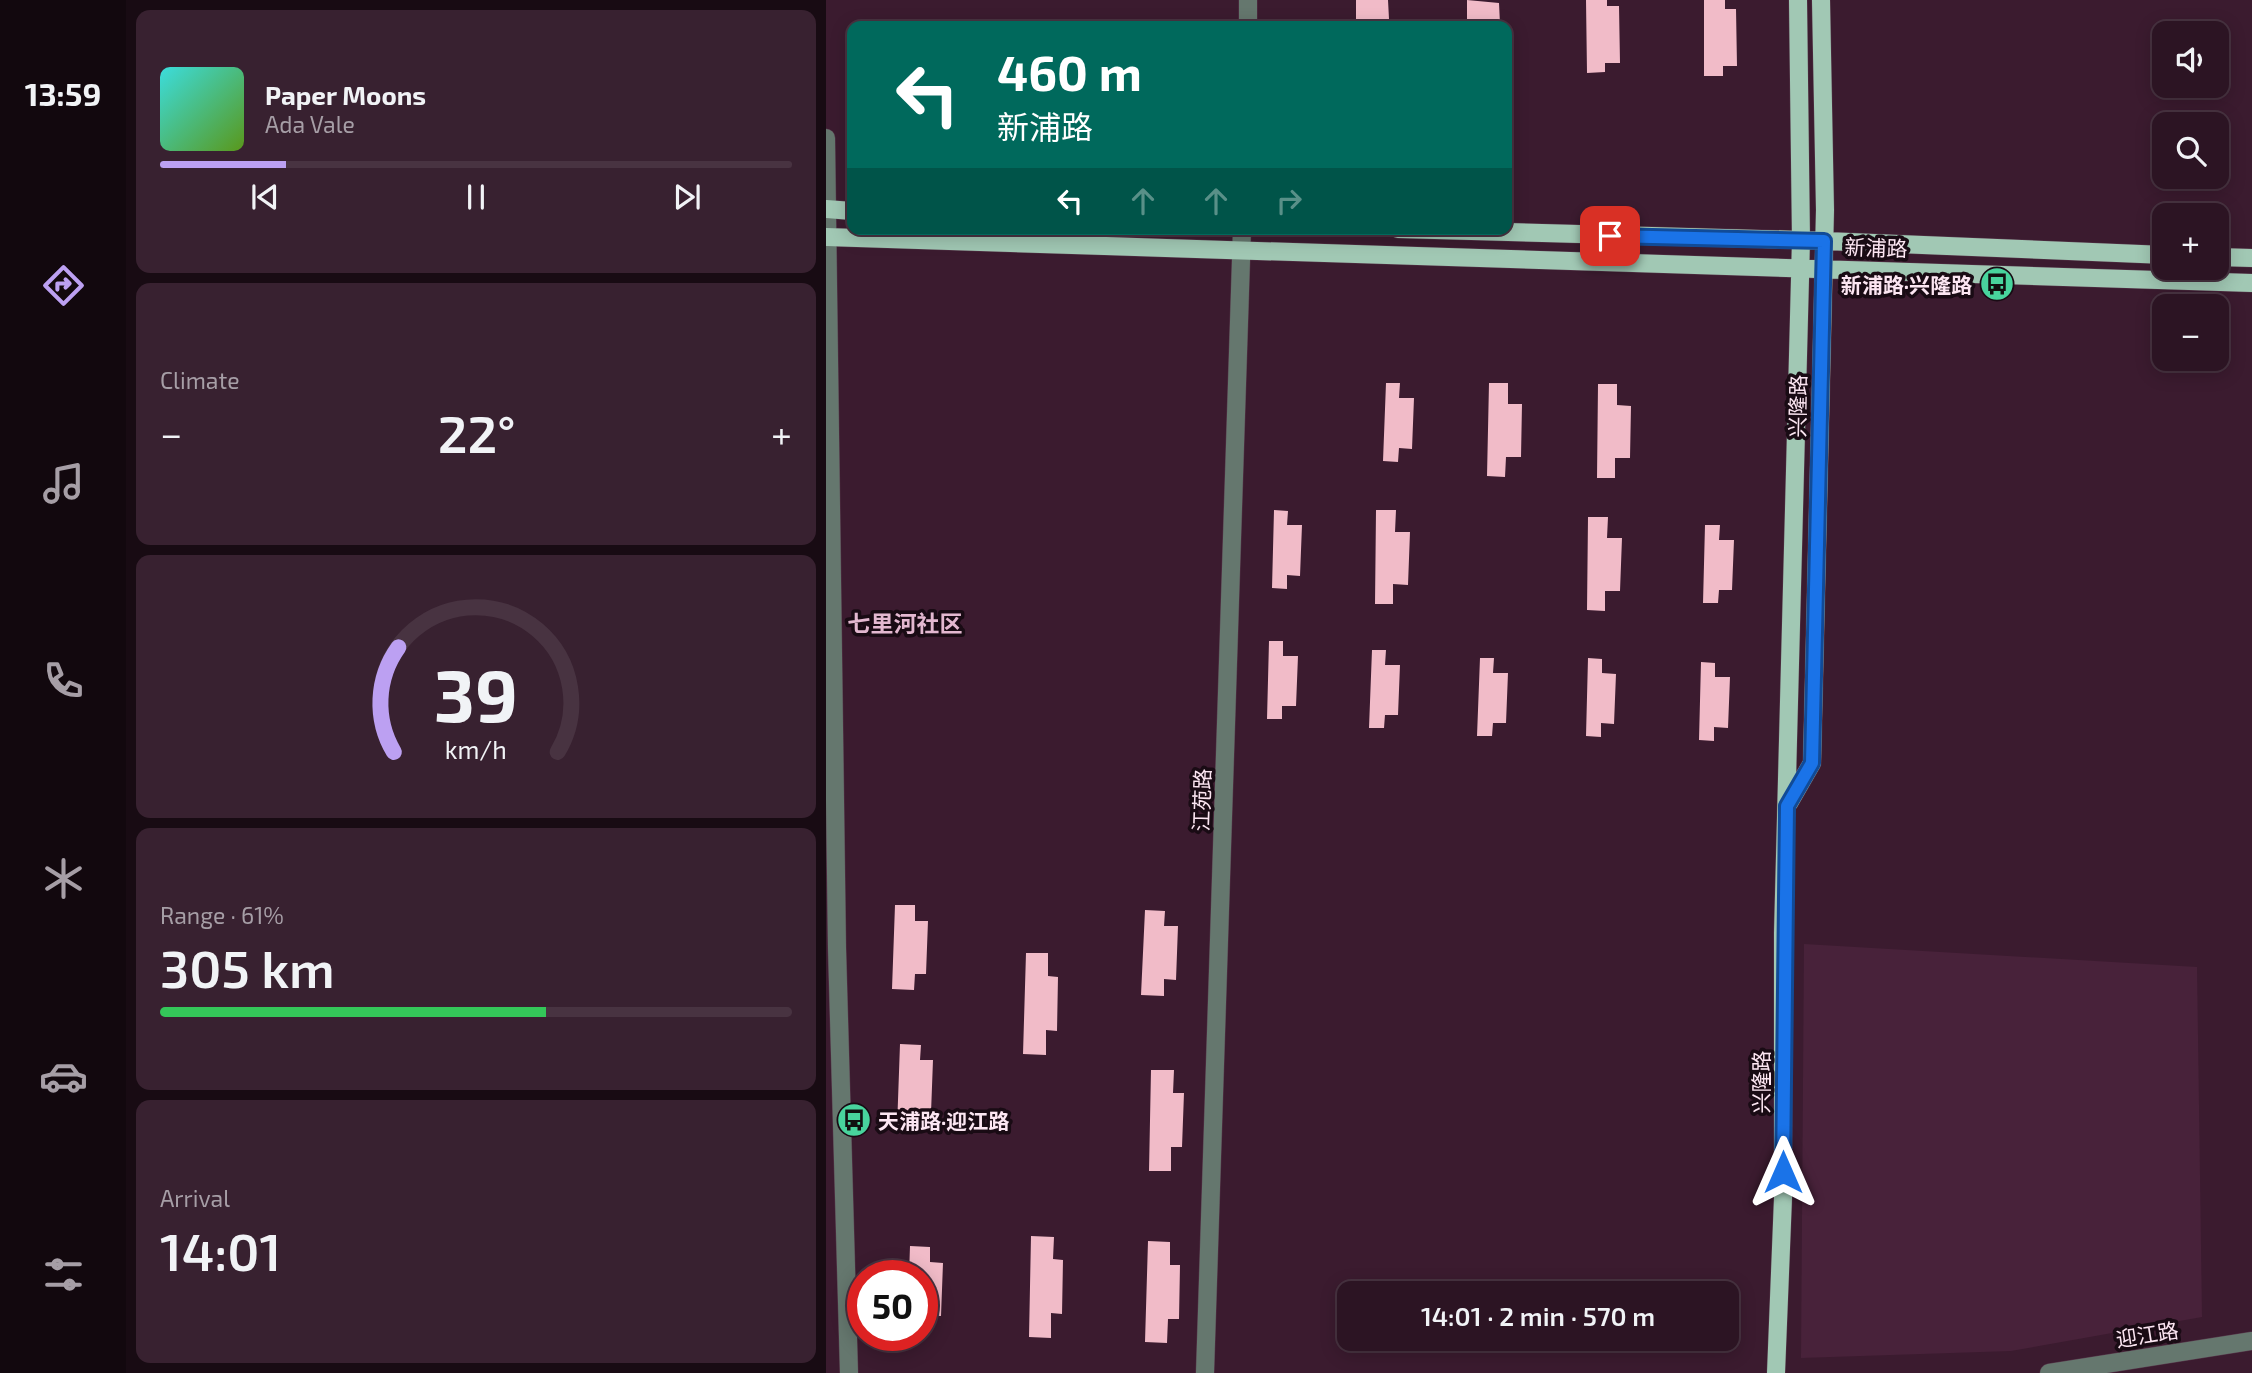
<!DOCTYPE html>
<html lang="en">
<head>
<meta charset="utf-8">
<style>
  body { margin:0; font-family:"Exo 2","Noto Sans SC",sans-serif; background:#382130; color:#f1f3f6; height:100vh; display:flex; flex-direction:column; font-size:26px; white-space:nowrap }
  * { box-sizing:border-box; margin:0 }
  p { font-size:23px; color:#a69ea6 }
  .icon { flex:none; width:38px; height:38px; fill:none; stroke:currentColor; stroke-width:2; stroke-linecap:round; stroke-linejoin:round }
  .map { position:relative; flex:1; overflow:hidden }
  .sheet { display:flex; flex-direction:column; gap:10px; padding:10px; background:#180b13; width:700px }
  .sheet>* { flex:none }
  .top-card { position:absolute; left:21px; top:21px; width:665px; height:214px; border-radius:14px; box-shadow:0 4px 18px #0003,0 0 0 2px #483341; background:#00695c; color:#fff; overflow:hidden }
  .controls { position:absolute; left:1326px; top:21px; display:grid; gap:14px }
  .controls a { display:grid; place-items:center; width:77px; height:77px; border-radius:14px; background:#2c1423; box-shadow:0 4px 18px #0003,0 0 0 2px #483341; font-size:35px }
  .speed { position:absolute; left:21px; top:1260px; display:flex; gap:14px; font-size:35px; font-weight:700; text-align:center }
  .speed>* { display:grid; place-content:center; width:91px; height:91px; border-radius:50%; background:#2c1423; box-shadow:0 4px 18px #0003,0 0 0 2px #483341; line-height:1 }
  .speed .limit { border:10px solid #d22; background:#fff; color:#111 }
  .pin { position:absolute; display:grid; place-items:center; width:60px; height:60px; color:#fff; margin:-30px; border-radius:14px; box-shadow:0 4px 10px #0006 }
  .me { position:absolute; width:77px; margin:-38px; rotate:0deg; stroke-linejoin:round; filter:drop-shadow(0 0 5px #0008) }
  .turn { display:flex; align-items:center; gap:24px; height:147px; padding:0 35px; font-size:32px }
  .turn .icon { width:91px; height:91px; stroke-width:2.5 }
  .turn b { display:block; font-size:49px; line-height:60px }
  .lanes { display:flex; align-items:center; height:66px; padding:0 35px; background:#0003; justify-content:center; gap:35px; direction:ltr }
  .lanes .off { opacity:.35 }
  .big { font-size:52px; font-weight:600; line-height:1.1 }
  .sheet .tile { flex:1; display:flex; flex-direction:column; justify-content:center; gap:10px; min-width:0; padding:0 24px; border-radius:14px; background:#382130 }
  .sheet .dial { align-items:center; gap:0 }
  .dial svg { height:182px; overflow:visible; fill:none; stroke:#483341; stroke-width:7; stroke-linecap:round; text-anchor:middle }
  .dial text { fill:#f1f3f6; stroke:none }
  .song { display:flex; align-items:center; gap:21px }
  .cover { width:84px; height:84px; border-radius:10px; background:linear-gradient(135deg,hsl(180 70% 55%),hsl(90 70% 35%)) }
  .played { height:7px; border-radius:4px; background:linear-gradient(90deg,#bca0f2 20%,#483341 20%) }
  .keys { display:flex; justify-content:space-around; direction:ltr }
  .heat { display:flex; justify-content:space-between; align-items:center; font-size:38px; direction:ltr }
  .charge { height:10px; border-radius:5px; background:linear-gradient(90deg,#34c759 61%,#483341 0) }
  .trip { position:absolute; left:511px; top:1281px; width:402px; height:70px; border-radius:14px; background:#2c1423; box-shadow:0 4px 18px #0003,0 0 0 2px #483341; font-weight:600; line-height:70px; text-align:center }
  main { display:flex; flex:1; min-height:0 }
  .tab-bar { display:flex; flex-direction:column; width:126px; justify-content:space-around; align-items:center; background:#12080e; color:#a69ea6 }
  .tab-bar .icon { width:49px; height:49px }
  .tab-bar .on { color:#bca0f2 }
  .tab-bar b { font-size:32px; color:#f1f3f6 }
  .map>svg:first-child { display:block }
  .built { fill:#48223a }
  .building { fill:#f1bbc8 }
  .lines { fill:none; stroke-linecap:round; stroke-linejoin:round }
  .minor-casing { stroke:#56374a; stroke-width:19 }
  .major-casing { stroke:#56374a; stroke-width:19 }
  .minor { stroke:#65776e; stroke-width:18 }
  .major { stroke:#a1c8b4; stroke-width:18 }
  .route-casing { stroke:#114b97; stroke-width:18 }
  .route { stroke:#1a73e8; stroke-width:12 }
  .labels { text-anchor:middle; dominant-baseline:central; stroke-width:7; stroke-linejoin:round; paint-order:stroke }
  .street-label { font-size:21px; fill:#fce6f2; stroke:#190b14 }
  .poi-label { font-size:21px; font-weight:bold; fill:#fce6f2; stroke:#190b14; text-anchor:end }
  .neighbourhood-label { font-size:23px; font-weight:bold; fill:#e3b8d0; stroke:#190b14 }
</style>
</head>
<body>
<main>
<nav class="tab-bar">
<b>13:59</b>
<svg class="icon on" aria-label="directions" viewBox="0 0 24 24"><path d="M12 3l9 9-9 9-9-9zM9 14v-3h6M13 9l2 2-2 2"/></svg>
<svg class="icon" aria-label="music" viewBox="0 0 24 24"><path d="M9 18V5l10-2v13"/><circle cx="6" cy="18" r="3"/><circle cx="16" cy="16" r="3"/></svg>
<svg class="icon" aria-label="phone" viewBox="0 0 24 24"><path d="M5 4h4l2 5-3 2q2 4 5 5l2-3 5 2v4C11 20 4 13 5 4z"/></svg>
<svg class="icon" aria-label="climate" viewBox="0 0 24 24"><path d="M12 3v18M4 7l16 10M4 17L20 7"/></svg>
<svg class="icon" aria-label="car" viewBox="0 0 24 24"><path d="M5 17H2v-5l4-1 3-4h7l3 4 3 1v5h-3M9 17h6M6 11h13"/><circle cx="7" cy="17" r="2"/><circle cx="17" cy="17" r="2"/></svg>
<svg class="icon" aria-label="filters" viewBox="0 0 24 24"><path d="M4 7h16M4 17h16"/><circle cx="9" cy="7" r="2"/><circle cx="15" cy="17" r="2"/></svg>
</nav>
<section class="sheet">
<div class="tile">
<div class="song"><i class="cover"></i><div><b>Paper Moons</b><p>Ada Vale</p></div></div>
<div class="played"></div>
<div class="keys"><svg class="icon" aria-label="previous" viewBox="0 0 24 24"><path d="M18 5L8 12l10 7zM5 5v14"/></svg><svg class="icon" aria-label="pause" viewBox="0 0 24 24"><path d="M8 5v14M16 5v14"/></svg><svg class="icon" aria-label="next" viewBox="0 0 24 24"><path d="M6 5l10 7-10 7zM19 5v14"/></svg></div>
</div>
<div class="tile"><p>Climate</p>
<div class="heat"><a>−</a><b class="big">22°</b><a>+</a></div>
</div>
<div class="tile dial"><svg viewBox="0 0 100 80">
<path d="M14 69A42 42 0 1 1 86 69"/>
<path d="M14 69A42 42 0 0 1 16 23" stroke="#bca0f2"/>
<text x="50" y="56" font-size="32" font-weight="700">39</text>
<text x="50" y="72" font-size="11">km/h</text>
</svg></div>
<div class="tile"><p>Range · 61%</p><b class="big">305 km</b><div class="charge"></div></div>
<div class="tile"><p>Arrival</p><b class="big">14:01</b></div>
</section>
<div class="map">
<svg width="1426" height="1373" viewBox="0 0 1426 1373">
  <rect width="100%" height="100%" fill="#3b1b2f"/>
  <path class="built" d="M978,944L1371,967L1376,1317L1185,1351L975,1358Z"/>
  <path class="building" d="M530,0H562L563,19H552V26H530Z
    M641,0L673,3L674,24L641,26Z
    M760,0H781V6H793L794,63H779V72L761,73Z
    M878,0H899V9H910L911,66H897V76H878Z
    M560,383H574L573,398H588L586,449L573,448L572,462L557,461Z
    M663,383H682V404H696L695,457H680L679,477L661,476Z
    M772,384H791V405L805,406L804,458H789V478H771Z
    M448,510L462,511L461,525H476L474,576L461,575V589L446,588Z
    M550,510H570L569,532H584L582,585L567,584V604H549Z
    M762,517H782L781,538H796L794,591H779V611L761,610Z
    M879,525H894L893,540H908L906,590H893L892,603H877Z
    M443,641H457V656H472L470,706H456V719H441Z
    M546,650H560L559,665H574L572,715H559L558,728H543Z
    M654,658H668L667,673H682L680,723H667L666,736H651Z
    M762,658L776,659V673L790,674L788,724L775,723V737L760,736Z
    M875,662L889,663V677H904L902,728L888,727V741L873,740Z
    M69,905H89V921H102L100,974H89L88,990L66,989Z
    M319,910L339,911L338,926H352L350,980L338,979V996L315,995Z
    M200,953H222V976L232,977L231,1031L220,1030V1055L197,1054Z
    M74,1044L95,1045L94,1060H107L105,1113H94L93,1130L71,1128Z
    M325,1070H348L347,1093H358L356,1147H345V1171H323Z
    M205,1236L228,1237L227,1259L237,1260L236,1314L225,1313V1338L203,1337Z
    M322,1241L344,1242V1265H354L353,1319H342L341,1343L319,1342Z
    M84,1246L104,1247V1262L117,1263L115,1316L96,1315V1276H83Z"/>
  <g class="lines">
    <g class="minor-casing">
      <path id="minor" d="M422,26V0
        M0,138L11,948L23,1373
        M379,1373L416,229
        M1223,1373L1426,1341"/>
    </g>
    <g class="major-casing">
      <path id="major" d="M0,209L26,211
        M572,229L975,240L1339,255
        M0,237L1426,283
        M1391,257L1426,258
        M963,803L986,763L999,210L995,0
        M950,1373L957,1198V933L975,240L972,0"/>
    </g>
    <use href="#minor" class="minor"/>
    <use href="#major" class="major"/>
  </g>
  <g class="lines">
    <g class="route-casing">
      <path id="route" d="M784,236L998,241L986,763L961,806L957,1172"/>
    </g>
    <use href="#route" class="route"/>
  </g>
  <defs>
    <g id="bus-disc" transform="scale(1.75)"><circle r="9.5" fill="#48d49d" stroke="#190b14"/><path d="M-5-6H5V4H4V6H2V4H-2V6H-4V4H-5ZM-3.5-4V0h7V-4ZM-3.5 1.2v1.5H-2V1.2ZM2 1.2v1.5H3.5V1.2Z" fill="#111"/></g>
  </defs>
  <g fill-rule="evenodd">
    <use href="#bus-disc" x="1171" y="284"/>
    <use href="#bus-disc" x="28" y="1120"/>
  </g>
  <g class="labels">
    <g class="street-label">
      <text transform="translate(1050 247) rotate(2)">新浦路</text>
      <text transform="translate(971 406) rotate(-89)">兴隆路</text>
      <text transform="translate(375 800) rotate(-88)">江苑路</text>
      <text transform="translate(934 1082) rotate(-90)">兴隆路</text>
      <text transform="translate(1321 1334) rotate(-9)">迎江路</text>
    </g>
    <g class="poi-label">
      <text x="1146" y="284">新浦路·兴隆路</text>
      <text x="52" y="1120" text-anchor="start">天浦路·迎江路</text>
    </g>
    <g class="neighbourhood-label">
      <text x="79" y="623">七里河社区</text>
    </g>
  </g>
</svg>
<div class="controls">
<a><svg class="icon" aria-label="sound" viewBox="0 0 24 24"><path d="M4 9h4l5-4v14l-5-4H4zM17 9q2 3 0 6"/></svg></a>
<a><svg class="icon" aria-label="search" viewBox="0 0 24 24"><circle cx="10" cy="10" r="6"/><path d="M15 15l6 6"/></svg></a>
<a>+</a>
<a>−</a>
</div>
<div class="speed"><div class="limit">50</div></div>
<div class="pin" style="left:784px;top:236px;background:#d93025"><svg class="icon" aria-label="arrive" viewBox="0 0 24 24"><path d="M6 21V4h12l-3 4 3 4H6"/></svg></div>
<svg class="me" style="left:957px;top:1172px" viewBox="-20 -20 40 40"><path d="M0-17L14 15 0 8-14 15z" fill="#1a73e8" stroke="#fff" stroke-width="4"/></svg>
<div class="trip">14:01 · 2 min · 570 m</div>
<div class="top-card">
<div class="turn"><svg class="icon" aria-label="left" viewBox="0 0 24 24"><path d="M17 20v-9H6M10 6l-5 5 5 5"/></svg><div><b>460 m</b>新浦路</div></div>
<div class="lanes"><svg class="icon" aria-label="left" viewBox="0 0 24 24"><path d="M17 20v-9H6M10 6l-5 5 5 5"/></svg><svg class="icon off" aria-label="ahead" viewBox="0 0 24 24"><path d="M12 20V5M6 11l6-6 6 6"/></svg><svg class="icon off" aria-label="ahead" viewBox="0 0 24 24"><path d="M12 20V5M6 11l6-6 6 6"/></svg><svg class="icon off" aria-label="right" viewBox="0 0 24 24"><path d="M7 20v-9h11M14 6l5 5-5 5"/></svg></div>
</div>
</div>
</main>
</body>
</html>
